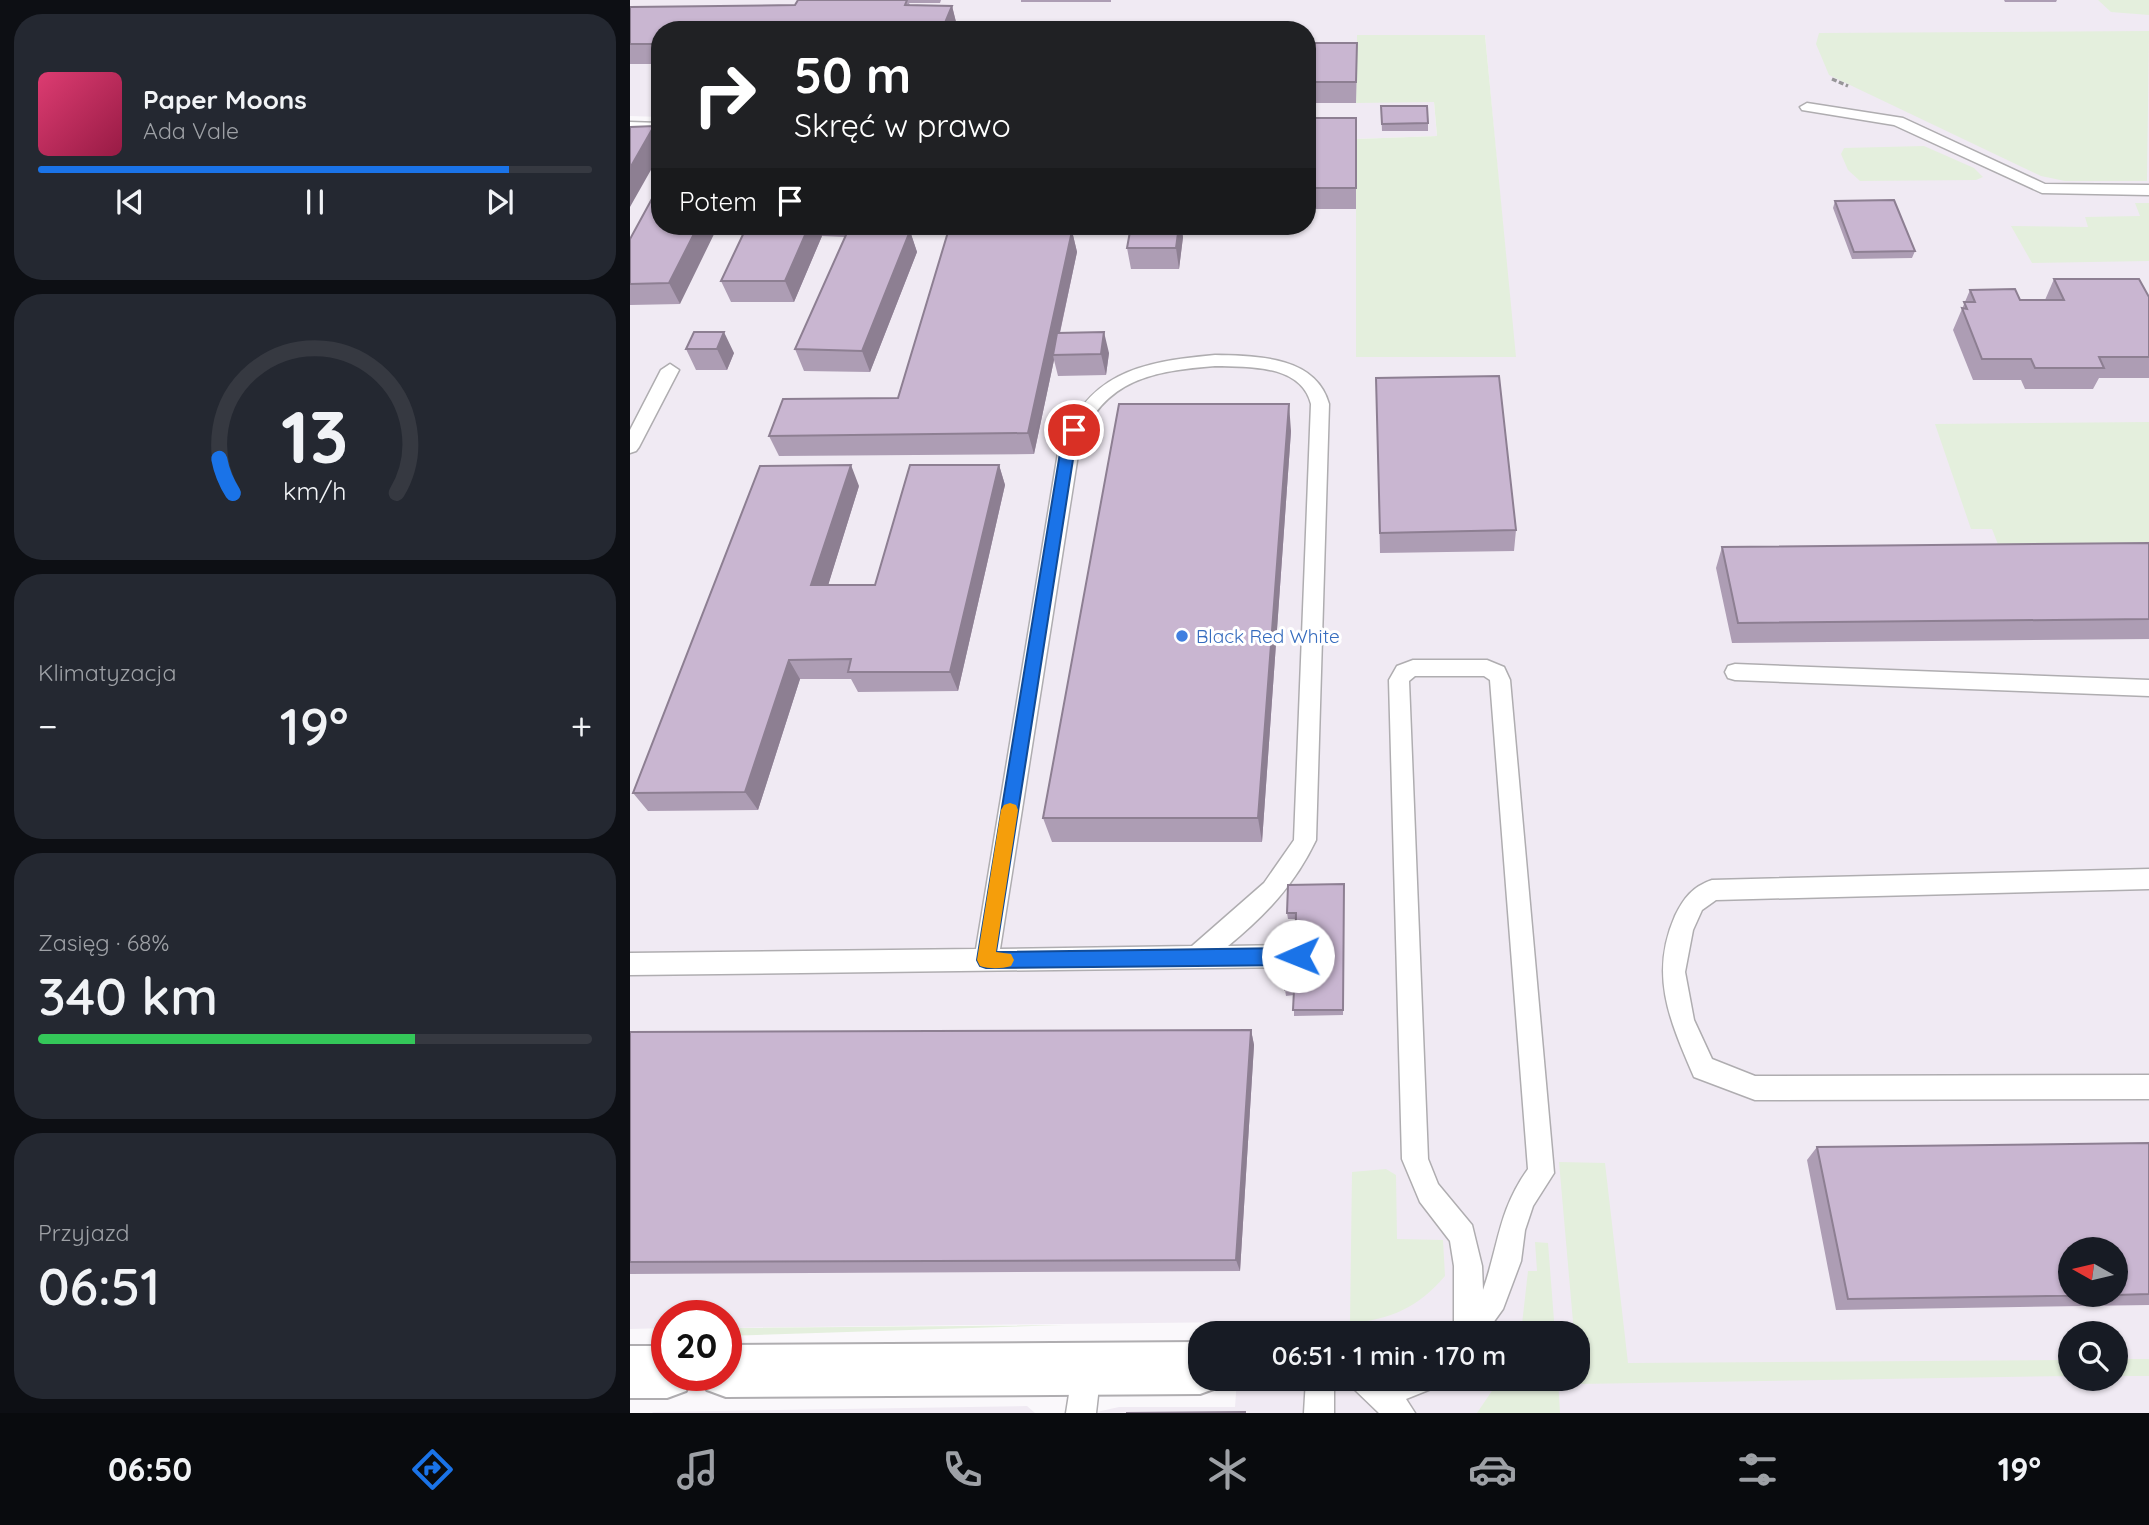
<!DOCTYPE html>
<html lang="pl">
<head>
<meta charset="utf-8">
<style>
  body { margin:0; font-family:Quicksand,sans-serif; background:#242831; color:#f1f3f6; height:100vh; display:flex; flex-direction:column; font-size:26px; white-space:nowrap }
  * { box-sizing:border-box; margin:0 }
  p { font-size:23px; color:#9ea1a6 }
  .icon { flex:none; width:38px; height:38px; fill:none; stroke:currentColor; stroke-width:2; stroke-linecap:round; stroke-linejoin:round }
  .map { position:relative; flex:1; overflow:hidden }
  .side { display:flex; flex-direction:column; gap:14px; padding:14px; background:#0d0f14; width:630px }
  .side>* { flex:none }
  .banner { position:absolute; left:21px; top:21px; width:665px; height:214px; border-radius:28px; box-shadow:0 2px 5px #0004; background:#202124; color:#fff; overflow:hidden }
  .needle { width:46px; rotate:278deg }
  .tools { position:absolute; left:1428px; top:1237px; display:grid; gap:14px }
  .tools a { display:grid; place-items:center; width:70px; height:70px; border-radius:50%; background:#171b24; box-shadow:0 2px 5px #0004; font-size:35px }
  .speed { position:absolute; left:21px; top:1300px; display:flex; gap:14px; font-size:35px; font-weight:700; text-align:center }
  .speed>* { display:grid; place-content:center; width:91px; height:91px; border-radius:50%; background:#171b24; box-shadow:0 2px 5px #0004; line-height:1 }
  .speed .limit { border:10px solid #d22; background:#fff; color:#111 }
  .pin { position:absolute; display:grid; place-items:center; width:60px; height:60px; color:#fff; margin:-30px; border:4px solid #fff; border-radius:50%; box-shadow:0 2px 7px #0007 }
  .me { position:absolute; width:77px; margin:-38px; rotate:269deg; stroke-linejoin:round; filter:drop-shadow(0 0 5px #0008) }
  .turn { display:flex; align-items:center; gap:24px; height:147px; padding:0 28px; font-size:32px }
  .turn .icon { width:91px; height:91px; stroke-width:2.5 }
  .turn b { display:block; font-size:49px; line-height:60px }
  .then { display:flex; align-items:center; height:66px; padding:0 28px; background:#0003; gap:14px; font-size:26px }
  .big { font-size:52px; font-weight:600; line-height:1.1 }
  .side .tile { flex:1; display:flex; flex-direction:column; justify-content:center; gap:10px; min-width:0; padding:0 24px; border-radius:28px; background:#242831 }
  .side .dial { align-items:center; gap:0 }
  .dial svg { height:182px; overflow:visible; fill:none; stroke:#363941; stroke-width:7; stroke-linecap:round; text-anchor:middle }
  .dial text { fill:#f1f3f6; stroke:none }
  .song { display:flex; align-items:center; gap:21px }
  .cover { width:84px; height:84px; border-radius:10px; background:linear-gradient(135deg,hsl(340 70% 55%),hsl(340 70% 35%)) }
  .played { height:7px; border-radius:4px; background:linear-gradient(90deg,#1a73e8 85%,#363941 85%) }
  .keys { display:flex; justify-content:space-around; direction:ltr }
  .heat { display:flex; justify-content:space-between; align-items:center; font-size:38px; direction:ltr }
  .charge { height:10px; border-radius:5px; background:linear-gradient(90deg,#34c759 68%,#363941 0) }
  .trip { position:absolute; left:558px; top:1321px; width:402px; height:70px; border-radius:28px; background:#171b24; box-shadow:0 2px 5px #0004; font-weight:600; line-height:70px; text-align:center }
  .menu { display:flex; height:112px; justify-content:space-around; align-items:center; background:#090b0e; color:#9ea1a6 }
  .menu .icon { width:49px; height:49px }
  .menu .on { color:#1a73e8 }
  .menu b { font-size:32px; color:#f1f3f6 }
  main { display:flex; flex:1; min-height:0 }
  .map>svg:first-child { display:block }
  .built { fill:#f0eaf3; fill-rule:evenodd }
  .green { fill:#e4efdd }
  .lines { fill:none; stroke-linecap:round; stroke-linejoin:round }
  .service-casing { stroke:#afadb0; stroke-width:3 }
  .minor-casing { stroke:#afadb0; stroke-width:4 }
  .path { stroke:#979698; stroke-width:3.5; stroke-dasharray:5 2.5; stroke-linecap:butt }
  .service { fill:#fff; fill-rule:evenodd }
  .minor { fill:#fff; fill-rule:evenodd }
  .wall { fill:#ad9db4 }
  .shaded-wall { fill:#8d7f92 }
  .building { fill:#c9b6d1; stroke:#8d7f92; stroke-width:2 }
  .route { fill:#1a73e8; stroke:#114b97; stroke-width:2 }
  .slow { fill:#f59e0b }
  .shop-dot { fill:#3f7fe0; stroke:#fff; stroke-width:2.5 }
  .labels { text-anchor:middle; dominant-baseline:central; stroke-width:6; stroke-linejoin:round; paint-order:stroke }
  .shop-label { font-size:19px; fill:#366cbe; stroke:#fff; text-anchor:start }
</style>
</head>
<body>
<main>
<section class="side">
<div class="tile">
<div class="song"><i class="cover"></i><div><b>Paper Moons</b><p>Ada Vale</p></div></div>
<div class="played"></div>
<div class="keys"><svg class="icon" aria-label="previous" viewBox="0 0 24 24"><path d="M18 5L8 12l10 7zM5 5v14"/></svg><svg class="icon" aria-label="pause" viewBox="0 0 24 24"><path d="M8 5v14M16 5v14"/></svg><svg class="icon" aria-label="next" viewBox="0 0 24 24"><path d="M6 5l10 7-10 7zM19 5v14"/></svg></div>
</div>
<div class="tile dial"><svg viewBox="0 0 100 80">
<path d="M14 69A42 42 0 1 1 86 69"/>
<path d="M14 69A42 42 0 0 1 8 54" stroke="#1a73e8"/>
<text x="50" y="56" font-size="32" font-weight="700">13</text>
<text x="50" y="72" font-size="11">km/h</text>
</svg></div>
<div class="tile"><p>Klimatyzacja</p>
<div class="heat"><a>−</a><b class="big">19°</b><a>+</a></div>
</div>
<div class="tile"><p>Zasięg · 68%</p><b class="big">340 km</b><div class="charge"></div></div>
<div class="tile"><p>Przyjazd</p><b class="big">06:51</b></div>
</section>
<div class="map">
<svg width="1519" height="1413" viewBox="0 0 1519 1413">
  <rect width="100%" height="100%" fill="#faf8fb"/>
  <path class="built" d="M0,0H1508L1519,9V1413H462L489,1407H605L607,1379H948V1334H609V1322L96,1328V1316H37V1328L0,1329V136L30,135V226H677V30H30V117L0,116ZM855,35L885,357H727L726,139L807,136L804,102ZM1440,1250H1486V1295H1440ZM1440,1334H1486V1379H1440Z
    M397,1406L405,1413H22L23,1412Z"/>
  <path class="green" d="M1468,0H1519V15L1481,12Z
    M1519,31L1517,181H1435L1411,176L1199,75L1186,44L1189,33Z
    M727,35H855L886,357H726V139L807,136L804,102L726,103Z
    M1294,146L1344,168L1353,177L1346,180L1230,181L1218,170L1211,154L1214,148Z
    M1505,203H1519V261L1402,263L1381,226L1458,227L1455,217L1510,216Z
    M1519,422V563L1376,565L1362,529H1341L1305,424Z
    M929,1162L975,1163L998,1363L1440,1360V1376L948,1384V1334L944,1333Z
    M756,1169L766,1175L767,1239L813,1240L815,1276C789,1307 760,1320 720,1323L722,1172Z
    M905,1242L918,1243L925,1333H891L898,1271H907Z
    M435,1325L96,1336V1328Z
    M1486,1359H1519V1376H1486Z
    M870,1379H928L930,1413H847Z"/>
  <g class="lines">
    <g class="service-casing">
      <path id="service" d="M1177,103L1273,118L1415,184L1519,185V195L1412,193L1264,125L1172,110L1170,107Z
        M0,122L30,123V131L0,130Z
        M585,355C627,356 686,356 699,404L686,840C665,884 636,915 598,946L668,945L676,948L680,956L676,964L668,967L0,975V953L346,949L428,453C455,373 509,362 585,355ZM585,366C619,367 671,364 681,404L664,840L634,883L562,946L370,949L450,442C474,379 524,371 585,366Z
        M40,364L49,370L9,447L6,451L0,453V430L31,370Z
        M783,660H857L874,667L880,680L924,1173L903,1206L895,1230L891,1261L873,1309L855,1334H824V1266L820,1241L790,1202L772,1159L759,680L767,666ZM785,676H854L860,680L898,1169C868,1211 869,1245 853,1290L852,1266L842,1225L808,1184L798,1159L779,681Z
        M1105,664L1519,680V696L1105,680L1098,678L1095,672L1098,666Z
        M1519,869V889L1086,900L1072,910L1063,930L1055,972L1064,1020L1082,1059L1125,1076L1519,1075V1099L1125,1100L1064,1077C1040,1021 1019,975 1045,916C1054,898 1062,887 1082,880Z
        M457,1355L467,1359L471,1369L466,1413H436L443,1369L447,1359Z
        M676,1379H704V1413H674Z
        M720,1379H805L801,1389L776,1399L785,1413H749L724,1389Z"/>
    </g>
    <g class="minor-casing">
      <path id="minor" d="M570,1342V1379H592L589,1387L570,1394L96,1397L77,1390L72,1376H96V1345Z
        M0,1346H37V1376H62L56,1391L37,1398H0Z"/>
    </g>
    <path class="path" d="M1202,79L1218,86"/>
    <use href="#service" class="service"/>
    <use href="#minor" class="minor"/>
  </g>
  <path class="wall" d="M168,0H311L310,3H279L280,5L322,6L327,26L326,30H30V64H0V7L165,5Z
    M391,0H481V2H391Z
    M1374,0H1427L1426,2H1375Z
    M677,43L727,64L726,103H677Z
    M24,96H30V110Z
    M751,106L798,123V131H752Z
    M677,118H726V209H677Z
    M30,184L50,304L0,305V239Z
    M1205,201L1285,251L1282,258L1222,259L1203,208Z
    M117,226H262L260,230L280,231L287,252L240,372L174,371L165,349L215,237L192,236L164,302H101L91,281Z
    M442,231L447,252L430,333L479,353L476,375L428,376L424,360L404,454L149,456L139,436L268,398Z
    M553,237L549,269H501L497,248Z
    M1424,279L1519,297V378H1469L1463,389H1395L1391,380H1343L1323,330L1340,290L1390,300H1415Z
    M64,332L104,353L97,370H66L56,349Z
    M746,378L886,530L884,551L750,553Z
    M661,431L632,842H422L413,818Z
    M369,465L375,485L328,691L228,692L221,679H170L128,810L18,811L3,793L229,486L198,585H245Z
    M1519,543V639L1102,643L1086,568L1092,547Z
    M714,884L713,1015L664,1016V995L656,996L655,990L665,962L666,919H658L657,913Z
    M621,1030L624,1045L610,1271L0,1274V1032Z
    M1519,1143V1305L1206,1310L1177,1160L1187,1147Z"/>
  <path class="shaded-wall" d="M322,6L327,26L326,30H312Z
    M24,126L30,139V154L0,207V168Z
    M68,226H88L50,304L39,283Z
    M179,226H188L192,236L164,302L155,281Z
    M246,226H262L251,251L244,230Z
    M549,226H552L553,237L549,269L546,248Z
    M280,231L287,252L240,372L232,351Z
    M442,231L447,252L425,355H423L424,360L404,454L398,433Z
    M94,332L104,353L97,370L87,349Z
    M474,332L479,353L476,375L471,354Z
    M659,404L661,431L632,842L628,818Z
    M221,465L229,486L192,605L181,585Z
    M369,465L375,485L328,691L320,672Z
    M159,660L170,679L128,810L115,792Z
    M621,1030L624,1045L610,1271L606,1260Z"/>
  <path class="building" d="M168,0H277L275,5L322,6L312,30H30V44H0V7L165,5Z
    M677,43H727L726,82H677Z
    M30,86V96H24Z
    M751,106H797L798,123L752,124Z
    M677,118H726V188H677Z
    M24,126L0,168V127Z
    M30,184V226H68L39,283L0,284V239Z
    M1264,200L1285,251L1224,252L1205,201Z
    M117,226H179L155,281H91Z
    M220,226H246L244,230L280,231L232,351L165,349Z
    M501,226H549L546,248H497Z
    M442,231L398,433L139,436L153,399L268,398L318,232Z
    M1424,279H1509L1519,297V357H1469L1474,368H1405L1401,359H1352L1332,308L1337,309L1334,302H1345L1340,290L1385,289L1390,300H1434Z
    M64,332H94L87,349H56Z
    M474,332L471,354L423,355L427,333Z
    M869,376L886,530L750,533L746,378Z
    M489,404H659L628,818H413Z
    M221,465L181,585H245L280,465H369L320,672H218L221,659L159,660L115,792L3,793L130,466Z
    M1519,543V619L1108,623L1092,547Z
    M714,884L713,1010H663L664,990H655L656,962H665L666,913H657L658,885Z
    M621,1030L606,1260L0,1262V1032Z
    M1519,1143V1294L1486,1295V1250H1440V1295H1480L1218,1299L1187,1147Z
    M615,1412V1413H496Z"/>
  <path class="route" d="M444,426L451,430L444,453L366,952L668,948L675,951L677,956L675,962L668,965L356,968L350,966L347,960L430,453L437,430Z"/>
  <path class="slow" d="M380,803L386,805L388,810L366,952L381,954L384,960L381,966C371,969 359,969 350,966L347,960L371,810L374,805Z"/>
  <circle class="shop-dot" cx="552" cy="636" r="7"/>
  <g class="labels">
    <g class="shop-label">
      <text x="566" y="636">Black Red White</text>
    </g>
  </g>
</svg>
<div class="tools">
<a><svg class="needle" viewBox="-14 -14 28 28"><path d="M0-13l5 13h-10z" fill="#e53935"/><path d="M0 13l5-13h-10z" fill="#9ea1a6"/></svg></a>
<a><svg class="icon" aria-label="search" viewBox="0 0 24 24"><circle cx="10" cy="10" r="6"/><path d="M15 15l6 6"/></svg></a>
</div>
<div class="speed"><div class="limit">20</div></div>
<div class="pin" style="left:444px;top:430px;background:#d93025"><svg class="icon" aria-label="arrive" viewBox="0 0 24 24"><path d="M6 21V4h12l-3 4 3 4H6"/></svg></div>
<svg class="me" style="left:668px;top:956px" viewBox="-20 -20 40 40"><circle r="19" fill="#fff"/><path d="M0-13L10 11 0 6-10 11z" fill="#1a73e8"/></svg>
<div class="trip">06:51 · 1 min · 170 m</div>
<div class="banner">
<div class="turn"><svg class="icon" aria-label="right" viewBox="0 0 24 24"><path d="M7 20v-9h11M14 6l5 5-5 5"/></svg><div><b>50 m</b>Skręć w prawo</div></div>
<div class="then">Potem<svg class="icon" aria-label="arrive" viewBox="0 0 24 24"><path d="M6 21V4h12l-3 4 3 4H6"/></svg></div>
</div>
</div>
</main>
<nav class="menu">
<b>06:50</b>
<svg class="icon on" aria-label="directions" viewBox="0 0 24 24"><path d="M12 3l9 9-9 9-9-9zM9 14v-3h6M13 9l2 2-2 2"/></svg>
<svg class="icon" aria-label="music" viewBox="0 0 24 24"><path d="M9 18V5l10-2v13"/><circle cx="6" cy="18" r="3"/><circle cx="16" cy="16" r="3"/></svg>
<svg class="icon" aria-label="phone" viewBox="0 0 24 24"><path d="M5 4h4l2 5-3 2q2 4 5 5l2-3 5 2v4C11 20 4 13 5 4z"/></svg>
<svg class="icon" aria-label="climate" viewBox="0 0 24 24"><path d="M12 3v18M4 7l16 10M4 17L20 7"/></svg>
<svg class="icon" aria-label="car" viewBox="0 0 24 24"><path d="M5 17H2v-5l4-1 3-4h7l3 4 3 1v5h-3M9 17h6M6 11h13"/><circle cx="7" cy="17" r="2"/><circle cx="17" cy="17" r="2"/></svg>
<svg class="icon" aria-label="filters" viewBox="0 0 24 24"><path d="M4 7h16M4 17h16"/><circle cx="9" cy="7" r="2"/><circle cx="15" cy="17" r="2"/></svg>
<b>19°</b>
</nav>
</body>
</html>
